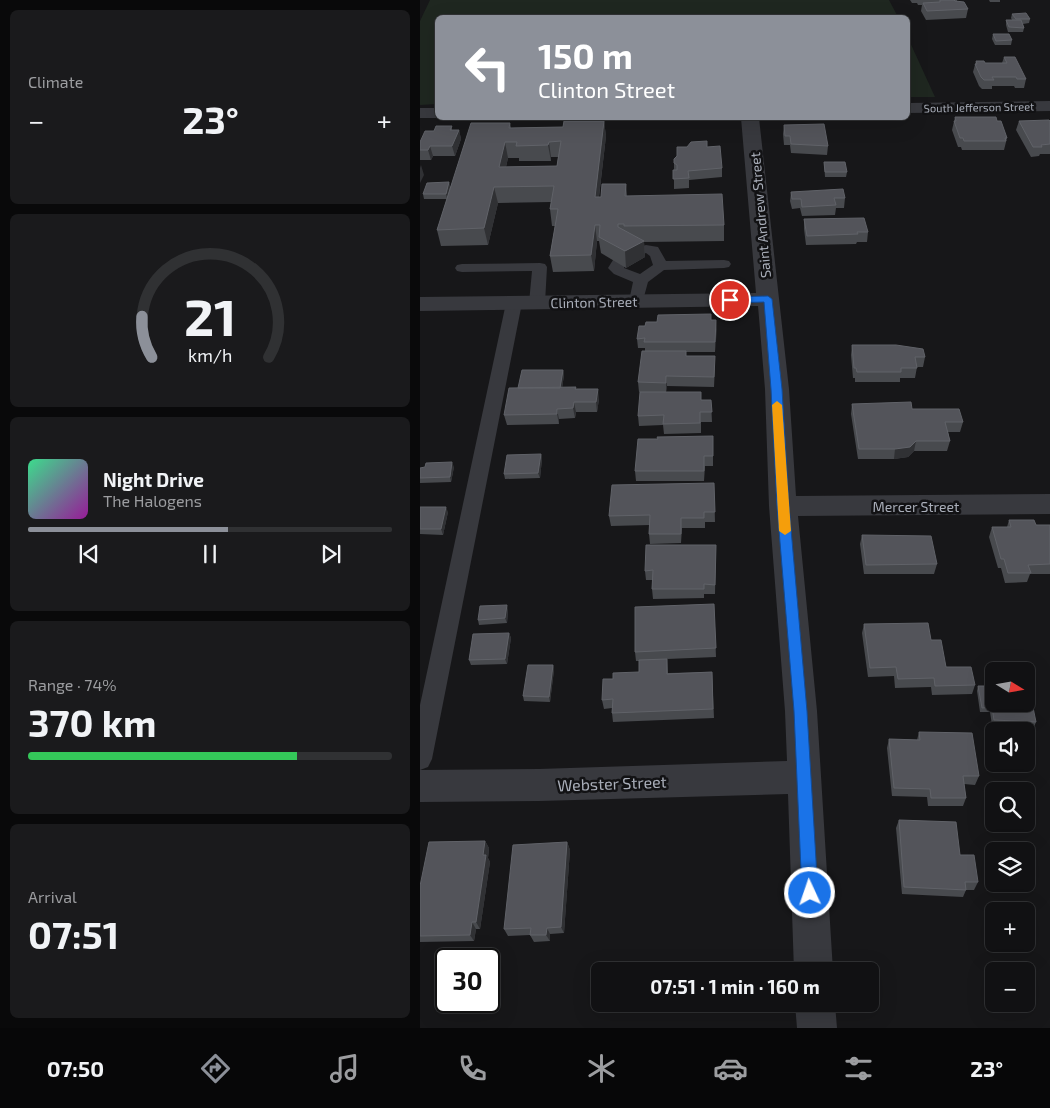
<!DOCTYPE html>
<html lang="en">
<head>
<meta charset="utf-8">
<style>
  body { margin:0; font-family:"Exo 2",sans-serif; background:#1a1a1c; color:#f1f3f6; height:100vh; display:flex; flex-direction:column; font-size:19px; white-space:nowrap }
  * { box-sizing:border-box; margin:0 }
  p { font-size:16px; color:#9c9da0 }
  .icon { flex:none; width:28px; height:28px; fill:none; stroke:currentColor; stroke-width:2; stroke-linecap:round; stroke-linejoin:round }
  .map { position:relative; flex:1; overflow:hidden }
  .details { display:flex; flex-direction:column; gap:10px; padding:10px; background:#09090a; width:420px }
  .details>* { flex:none }
  .hud { position:absolute; left:15px; top:15px; width:475px; height:105px; border-radius:8px; box-shadow:0 5px 20px #0002,0 0 0 1px #303133; background:#8c9099; color:#fff; overflow:hidden }
  .needle { width:32px; rotate:101deg }
  .tools { position:absolute; left:565px; top:662px; display:grid; gap:10px }
  .tools a { display:grid; place-items:center; width:50px; height:50px; border-radius:8px; background:#111113; box-shadow:0 5px 20px #0002,0 0 0 1px #303133; font-size:25px }
  .speed { position:absolute; left:15px; top:948px; display:flex; gap:10px; font-size:25px; font-weight:700; text-align:center }
  .speed>* { display:grid; place-content:center; width:65px; height:65px; border-radius:50%; background:#111113; box-shadow:0 5px 20px #0002,0 0 0 1px #303133; line-height:1 }
  .speed .limit { border:2px solid #111; border-radius:8px; background:#fff; color:#111 }
  .pin { position:absolute; display:grid; place-items:center; width:42px; height:42px; color:#fff; margin:-21px; border:2px solid #fff; border-radius:50%; box-shadow:0 1px 5px #0007 }
  .me { position:absolute; width:55px; margin:-28px; rotate:357deg; stroke-linejoin:round; filter:drop-shadow(0 0 4px #0008) }
  .turn { display:flex; align-items:center; gap:18px; height:105px; padding:0 20px; font-size:22px }
  .turn .icon { width:65px; height:65px; stroke-width:2.5 }
  .turn b { display:block; font-size:35px; line-height:42px }
  .big { font-size:38px; font-weight:700; line-height:1.1 }
  .details .card { flex:1; display:flex; flex-direction:column; justify-content:center; gap:8px; min-width:0; padding:0 18px; border-radius:8px; background:#1a1a1c }
  .details .dial { align-items:center; gap:0 }
  .dial svg { height:130px; overflow:visible; fill:none; stroke:#303133; stroke-width:7; stroke-linecap:round; text-anchor:middle }
  .dial text { fill:#f1f3f6; stroke:none }
  .song { display:flex; align-items:center; gap:15px }
  .cover { width:60px; height:60px; border-radius:8px; background:linear-gradient(135deg,hsl(150 70% 55%),hsl(300 70% 35%)) }
  .played { height:5px; border-radius:2px; background:linear-gradient(90deg,#8c9099 55%,#303133 55%) }
  .keys { display:flex; justify-content:space-around; direction:ltr }
  .heat { display:flex; justify-content:space-between; align-items:center; font-size:28px; direction:ltr }
  .charge { height:8px; border-radius:4px; background:linear-gradient(90deg,#34c759 74%,#303133 0) }
  .trip { position:absolute; left:171px; top:962px; width:288px; height:50px; border-radius:8px; background:#111113; box-shadow:0 5px 20px #0002,0 0 0 1px #303133; font-weight:700; line-height:50px; text-align:center }
  .tabs { display:flex; height:80px; justify-content:space-around; align-items:center; background:#070708; color:#9c9da0 }
  .tabs .icon { width:35px; height:35px }
  .tabs .current { color:#8c9099 }
  .tabs b { font-size:22px; color:#f1f3f6 }
  main { display:flex; flex:1; min-height:0 }
  .map>svg:first-child { display:block }
  .green { fill:#1f2720 }
  .lines { fill:none; stroke-linecap:round; stroke-linejoin:round }
  .service { fill:#38393e; fill-rule:evenodd }
  .minor { fill:#38393e; fill-rule:evenodd }
  .tertiary { fill:#38393e; fill-rule:evenodd }
  .wall { fill:#484a4e; fill-rule:evenodd }
  .shaded-wall { fill:#303134 }
  .building { fill:#53545a; stroke:#606268; fill-rule:evenodd }
  .route { fill:#1a73e8; stroke:#114b97 }
  .slow { fill:#f59e0b }
  .labels { text-anchor:middle; dominant-baseline:central; stroke-width:5; stroke-linejoin:round; paint-order:stroke }
  .far-street-label { font-size:11px; fill:#a9aeb9; stroke:#121214 }
  .street-label { font-size:14px; fill:#a9aeb9; stroke:#121214 }
  .near-street-label { font-size:16px; fill:#a9aeb9; stroke:#121214 }
</style>
</head>
<body>
<main>
<section class="details">
<div class="card"><p>Climate</p>
<div class="heat"><a>−</a><b class="big">23°</b><a>+</a></div>
</div>
<div class="card dial"><svg viewBox="0 0 100 80">
<path d="M14 69A42 42 0 1 1 86 69"/>
<path d="M14 69A42 42 0 0 1 8 44" stroke="#8c9099"/>
<text x="50" y="56" font-size="32" font-weight="700">21</text>
<text x="50" y="72" font-size="11">km/h</text>
</svg></div>
<div class="card">
<div class="song"><i class="cover"></i><div><b>Night Drive</b><p>The Halogens</p></div></div>
<div class="played"></div>
<div class="keys"><svg class="icon" aria-label="previous" viewBox="0 0 24 24"><path d="M18 5L8 12l10 7zM5 5v14"/></svg><svg class="icon" aria-label="pause" viewBox="0 0 24 24"><path d="M8 5v14M16 5v14"/></svg><svg class="icon" aria-label="next" viewBox="0 0 24 24"><path d="M6 5l10 7-10 7zM19 5v14"/></svg></div>
</div>
<div class="card"><p>Range · 74%</p><b class="big">370 km</b><div class="charge"></div></div>
<div class="card"><p>Arrival</p><b class="big">07:51</b></div>
</section>
<div class="map">
<svg width="630" height="1028" viewBox="0 0 630 1028">
  <rect width="100%" height="100%" fill="#171719"/>
  <path class="green" d="M10,0H469L478,17L18,18L17,104L0,105V21Z
    M488,38L515,97H488Z"/>
  <g class="lines">
    <path class="service" d="M226,245L238,247L246,261L304,260L309,261L311,264L309,267L304,268L244,270L228,282L222,304H212L209,301L213,282L194,274L188,268L193,260H203L205,263L204,268L220,274L233,265L230,256L226,253L217,256L212,255L210,252L212,249Z
      M120,263L125,264L127,267L125,303L122,306H112L109,303L112,271L42,272L37,271L35,268L37,265L42,264Z
      M94,298L99,300L102,303L12,759L8,767L0,770V705L86,303L89,300Z"/>
    <path class="minor" d="M321,118H339L369,389L376,496L630,494V514L378,516L397,711L413,971H374L368,794L119,801L0,802V770L119,769L367,761L365,711L349,506L345,389L338,306L0,311V297L336,293Z
      M375,1004H415L417,1028H377Z"/>
    <path class="tertiary" d="M630,101V111L488,113V103Z
      M0,108H18V118H21H0Z"/>
  </g>
  <path class="wall" d="M490,0H537V1L548,9L546,18L506,20L501,11L502,5H498L497,3H492Z
    M569,0H580V2H570Z
    M592,14L610,19L609,23L603,24L604,28L603,32H588L586,25V20H592L591,18Z
    M573,34L592,40L591,45H575L572,39Z
    M584,57L606,79L604,88H595L594,86H572V89H562L559,86L553,72L556,61L565,63H582Z
    M535,117L577,121L587,138L584,150H542L541,147H538L532,130Z
    M184,121L186,136L179,197H181L206,184L207,196L304,225V241L224,242L225,257L206,268L181,253L179,241H177L174,271L133,272L130,256L135,226H132L130,209L131,202L78,203L68,245L21,246L17,230L27,199H4L3,194L29,182L30,187L90,123L91,128L143,127ZM131,157H138L137,166L86,167L88,158H99V161H131Z
    M599,121H630V154H620L619,156L611,157L596,130Z
    M364,125L408,146L407,155L371,153L370,145H364L363,134Z
    M32,126V130H39L41,139L35,156H13L11,160H0V142L14,131Z
    M287,147L302,168V177L269,180V188L254,189V159Z
    M404,162L427,172L426,177H405Z
    M371,192L425,198L424,208H416L415,215L382,216L380,208L372,209L370,201Z
    M384,219L448,232L447,242H437L436,244L386,245L384,229Z
    M296,320L295,352H266V356L295,366L294,387L247,386L246,392L281,400H291L292,422H281V433L244,434L243,425L219,426L218,416L232,392H219L218,382L225,351V348H218L217,339L225,326L237,322Z
    M432,345L505,357L503,367H497L495,378H480V382H435V378H433L431,355Z
    M143,370L144,375L142,388L156,387V389L179,399L177,412H156L155,418L139,419V424L87,425L84,415L98,388Z
    M432,404L543,422L540,432H528L530,441L527,451H494L488,457L474,459H438L431,414Z
    M293,436V466H285L284,481H216L215,471L238,439Z
    M121,454L122,459L120,478L85,479L84,474Z
    M34,467L31,482L0,483V468Z
    M294,483L295,522H285V528H262L261,543L230,544L229,534L230,525L191,526L189,516Z
    M0,507L28,512L23,535L0,534Z
    M589,520L616,525H630V574H610L607,582L585,583L581,568H578L569,537L572,527H587Z
    M442,535L517,564L514,574H444L440,544Z
    M296,545L295,594H284V598L233,599L232,589L233,580H226L225,571Z
    M294,604L296,657L247,659L248,673L292,672L294,718L193,722L192,713V708L184,709L182,700L193,679L219,672V661H216L215,652Z
    M88,610L87,623L59,625L58,620Z
    M444,624L511,640L526,667L555,685L552,694L512,695L511,687L475,688L474,676L448,677L442,633Z
    M89,633L91,638L87,664L51,665L49,660Z
    M133,665L134,670L130,702L104,701L103,696Z
    M558,686L574,704L616,722L614,727L572,725L570,712H560L557,691Z
    M499,732L559,776L555,785L544,784L546,798L543,806H508L507,797L472,796L467,748L469,739L497,740Z
    M567,811L584,824L582,828H567L565,815Z
    M479,820L540,855L558,882L554,890H546L543,897L482,894L476,828Z
    M65,841L69,848L68,858L70,862L60,929H56L54,941L0,942V886Z
    M147,842L150,850L144,933L130,934V941L114,942L110,935L88,936L84,929Z"/>
  <path class="shaded-wall" d="M184,121L186,136L177,213L175,197Z
    M39,130L41,139L35,156L32,146Z
    M85,142L88,158L82,183L79,167Z
    M129,142L131,157V161L128,145Z
    M10,146L13,156L11,160L8,150Z
    M1,165L4,175L0,183V168Z
    M29,182L30,187L27,199L26,194Z
    M74,187L78,203L68,245L64,228Z
    M175,225L177,241L174,271L171,255Z
    M224,241L225,257L206,268L205,251Z
    M296,320L297,330L295,352V342Z
    M143,370L144,375L141,395L140,390Z
    M246,376L247,386L246,393Z
    M178,389L179,399L177,412L176,402Z
    M154,402L156,412L155,418L153,408Z
    M137,409L139,419V424L137,414Z
    M496,441L494,451L488,457L474,459L475,449Z
    M121,454L122,459L120,478L118,473Z
    M32,462L34,467L31,482L30,477Z
    M26,507L28,512L23,535L21,529Z
    M87,605L88,610L87,623L85,618Z
    M89,633L91,638L87,664L85,659Z
    M133,665L134,670L130,702L129,697Z
    M65,841L69,848L68,858L70,862L60,929L56,922L63,855Z
    M147,842L150,850L144,933L141,927Z
    M52,922L56,929L54,941L50,935Z
    M127,928L130,934V941L126,935Z"/>
  <path class="building" d="M520,0H534L535,1L544,2L548,9L507,11L503,3L520,2Z
    M606,13L610,19H596L592,14Z
    M586,20H601L604,28L589,27Z
    M573,34H589L592,40L576,41Z
    M584,57H595L606,79H597L596,77H572L574,80H564L561,77L555,64H557L556,61H564L565,63H587Z
    M535,117H576L577,121H581L587,138H585L586,141H544L543,138H540L534,121H536Z
    M629,120L630,121V144L621,145L622,147H613L599,121Z
    M144,121H184L175,197H181L182,184H206L205,196L302,194L304,225L204,226V224H198V227L224,241L205,251L179,237L180,225H175L171,255L130,256L138,209H130L134,186L74,187L64,228L17,230L51,123H90L89,128L143,127ZM141,141L137,166L79,167L85,142H97L96,146L128,145L129,142Z
    M404,124L408,146L371,144L370,136H365L364,125Z
    M16,126H32L30,130H39L32,146H10L8,150H0V142L5,131H14Z
    M287,141V147L300,146L302,168L268,171L269,178L253,179V170H257V165L254,163V159L257,156V147H267L271,142Z
    M404,162H425L427,172H405Z
    M29,182L26,194H3L7,183Z
    M423,189L425,198H414L416,205L382,207L381,199H372L371,192Z
    M444,218L448,232H437L438,234L387,236L384,219Z
    M291,314V320H296L295,342H224L225,338L217,339L219,326H225L226,322H237L238,315Z
    M432,345H476L503,349L505,357H495L497,368H481V372H437L436,368H434Z
    M222,351H266V356H295L294,377L246,376V383L218,382Z
    M102,370H143L140,388H98Z
    M156,387L155,389H178L176,402H154L153,408L137,409V414L84,415L89,388Z
    M220,392H281V400H291L292,412H280V423L243,424L244,415L218,416Z
    M491,402L492,409H539L543,422H525L530,441H496L490,447L475,449H439L432,404Z
    M293,436V456H284V471H215L218,439H238L237,437Z
    M121,454L118,473L84,474L87,455Z
    M32,462L30,477L0,478V468L5,467L6,463Z
    M294,483L295,512H284V518H261V534H229L230,515L189,516L192,485Z
    M0,507H26L21,529H0Z
    M589,520H614L616,525H630V564L608,565L611,573H588L584,559H581L572,527H591Z
    M442,535L511,536L517,564L446,565Z
    M226,545H296L295,585L284,584V589H232L233,570L225,571Z
    M294,604L296,648L215,652V607Z
    M87,605L85,618L58,620L60,606Z
    M508,623L511,640H521L526,667H551L555,685L515,686L514,678L478,679L476,667L450,668L444,624Z
    M89,633L85,659L49,660L53,634Z
    M247,659V674L292,672L293,709L192,713L193,699L182,700L183,679H193V673L219,672V660Z
    M108,665H133L129,697L103,696Z
    M558,686H574V704H606V693H610L616,722L574,720L572,707L562,708Z
    M499,732L552,733L559,776H543L546,798H511L510,789L474,788L469,739L500,740Z
    M567,811H574V824H584H569Z
    M479,820L536,822L540,855H554L558,882H545L546,890L484,887Z
    M65,841L63,855H66L56,922H52L50,935L0,936V886L9,842Z
    M147,842L141,927L127,928L126,935H110L111,928L84,929L93,845Z"/>
  <path class="route" d="M348,296L352,299L362,389L369,506L387,711L398,893L395,899L390,901L384,899L382,893L374,711L357,506L351,389L344,302L310,303L306,300L310,297Z"/>
  <path class="slow" d="M357,401L362,405L371,531L365,535L359,531L352,405Z"/>
  <g class="labels">
    <g class="far-street-label">
      <text transform="translate(559 107) rotate(-1)">South Jefferson Street</text>
    </g>
    <g class="street-label">
      <text transform="translate(340 215) rotate(-95)">Saint Andrew Street</text>
      <text transform="translate(174 302) rotate(-1)">Clinton Street</text>
      <text x="496" y="506">Mercer Street</text>
    </g>
    <g class="near-street-label">
      <text transform="translate(192 783) rotate(-2)">Webster Street</text>
    </g>
  </g>
</svg>
<div class="tools">
<a><svg class="needle" viewBox="-14 -14 28 28"><path d="M0-13l5 13h-10z" fill="#e53935"/><path d="M0 13l5-13h-10z" fill="#9c9da0"/></svg></a>
<a><svg class="icon" aria-label="sound" viewBox="0 0 24 24"><path d="M4 9h4l5-4v14l-5-4H4zM17 9q2 3 0 6"/></svg></a>
<a><svg class="icon" aria-label="search" viewBox="0 0 24 24"><circle cx="10" cy="10" r="6"/><path d="M15 15l6 6"/></svg></a>
<a><svg class="icon" aria-label="layers" viewBox="0 0 24 24"><path d="M12 4l9 5-9 5-9-5zM3 14l9 5 9-5"/></svg></a>
<a>+</a>
<a>−</a>
</div>
<div class="speed"><div class="limit">30</div></div>
<div class="pin" style="left:310px;top:300px;background:#d93025"><svg class="icon" aria-label="arrive" viewBox="0 0 24 24"><path d="M6 21V4h12l-3 4 3 4H6"/></svg></div>
<svg class="me" style="left:390px;top:893px" viewBox="-20 -20 40 40"><circle r="17" fill="#1a73e8" stroke="#fff" stroke-width="3"/><path d="M0-11L8 9 0 5-8 9z" fill="#fff"/></svg>
<div class="trip">07:51 · 1 min · 160 m</div>
<div class="hud">
<div class="turn"><svg class="icon" aria-label="left" viewBox="0 0 24 24"><path d="M17 20v-9H6M10 6l-5 5 5 5"/></svg><div><b>150 m</b>Clinton Street</div></div>
</div>
</div>
</main>
<nav class="tabs">
<b>07:50</b>
<svg class="icon current" aria-label="directions" viewBox="0 0 24 24"><path d="M12 3l9 9-9 9-9-9zM9 14v-3h6M13 9l2 2-2 2"/></svg>
<svg class="icon" aria-label="music" viewBox="0 0 24 24"><path d="M9 18V5l10-2v13"/><circle cx="6" cy="18" r="3"/><circle cx="16" cy="16" r="3"/></svg>
<svg class="icon" aria-label="phone" viewBox="0 0 24 24"><path d="M5 4h4l2 5-3 2q2 4 5 5l2-3 5 2v4C11 20 4 13 5 4z"/></svg>
<svg class="icon" aria-label="climate" viewBox="0 0 24 24"><path d="M12 3v18M4 7l16 10M4 17L20 7"/></svg>
<svg class="icon" aria-label="car" viewBox="0 0 24 24"><path d="M5 17H2v-5l4-1 3-4h7l3 4 3 1v5h-3M9 17h6M6 11h13"/><circle cx="7" cy="17" r="2"/><circle cx="17" cy="17" r="2"/></svg>
<svg class="icon" aria-label="filters" viewBox="0 0 24 24"><path d="M4 7h16M4 17h16"/><circle cx="9" cy="7" r="2"/><circle cx="15" cy="17" r="2"/></svg>
<b>23°</b>
</nav>
</body>
</html>
